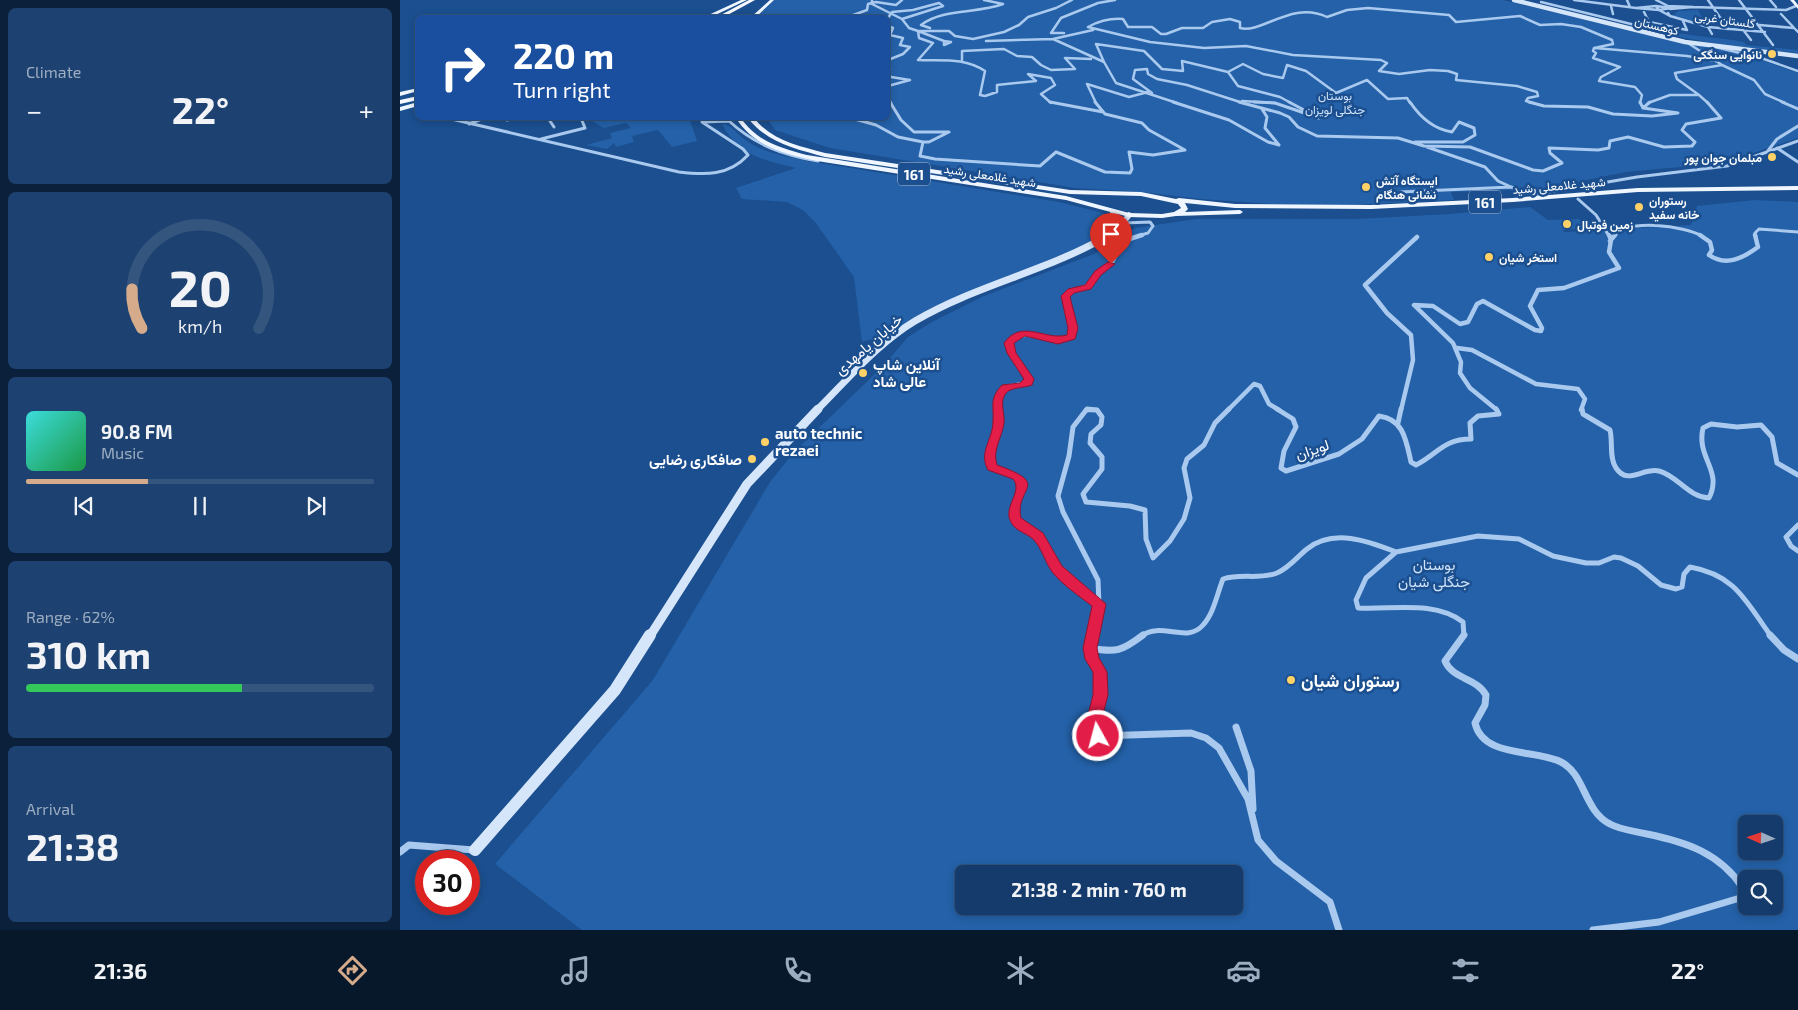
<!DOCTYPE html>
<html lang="en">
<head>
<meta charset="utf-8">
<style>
  body { margin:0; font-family:"Exo 2",Vazirmatn,sans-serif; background:#1d4271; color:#f1f3f6; height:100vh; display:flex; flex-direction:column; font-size:19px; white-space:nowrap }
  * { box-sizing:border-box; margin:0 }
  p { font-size:16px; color:#9dadc1 }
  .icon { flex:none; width:28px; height:28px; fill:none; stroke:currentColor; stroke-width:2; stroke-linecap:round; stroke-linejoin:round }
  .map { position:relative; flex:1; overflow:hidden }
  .sheet { display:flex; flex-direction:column; gap:8px; padding:8px; background:#0b203b; width:400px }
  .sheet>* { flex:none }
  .top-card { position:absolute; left:15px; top:15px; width:475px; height:105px; border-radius:8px; box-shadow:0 2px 8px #0003,0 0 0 1px #33557e; background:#1a4fa0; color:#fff; overflow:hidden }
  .needle { width:32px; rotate:273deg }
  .controls { position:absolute; left:1338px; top:815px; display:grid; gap:10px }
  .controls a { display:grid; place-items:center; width:45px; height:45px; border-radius:8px; background:#143b6b; box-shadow:0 2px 8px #0003,0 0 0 1px #33557e; font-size:25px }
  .speed { position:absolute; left:15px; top:850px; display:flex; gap:10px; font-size:25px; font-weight:700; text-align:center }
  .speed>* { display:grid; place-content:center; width:65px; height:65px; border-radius:50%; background:#143b6b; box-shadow:0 2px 8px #0003,0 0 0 1px #33557e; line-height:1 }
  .speed .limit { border:8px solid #d22; background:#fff; color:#111 }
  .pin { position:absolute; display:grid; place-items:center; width:42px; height:42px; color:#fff; margin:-51px -21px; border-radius:50% 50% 50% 0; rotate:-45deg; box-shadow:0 0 5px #0007 }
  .pin .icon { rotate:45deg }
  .me { position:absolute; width:55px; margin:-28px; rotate:353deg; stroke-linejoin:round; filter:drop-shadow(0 0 4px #0008) }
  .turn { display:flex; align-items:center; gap:18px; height:105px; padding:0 15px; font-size:22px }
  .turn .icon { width:65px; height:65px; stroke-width:2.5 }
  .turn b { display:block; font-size:35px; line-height:42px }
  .big { font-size:38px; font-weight:700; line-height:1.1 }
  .sheet .tile { flex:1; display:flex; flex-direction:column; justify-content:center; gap:8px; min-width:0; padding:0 18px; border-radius:8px; background:#1d4271 }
  .sheet .dial { align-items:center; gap:0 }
  .dial svg { height:130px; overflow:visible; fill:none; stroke:#33557e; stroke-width:7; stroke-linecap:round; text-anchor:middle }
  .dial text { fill:#f1f3f6; stroke:none }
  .song { display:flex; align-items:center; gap:15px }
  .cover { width:60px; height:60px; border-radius:8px; background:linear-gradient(135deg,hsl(180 70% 55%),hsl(140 70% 35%)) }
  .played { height:5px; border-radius:2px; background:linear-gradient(90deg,#d6ab8b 35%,#33557e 35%) }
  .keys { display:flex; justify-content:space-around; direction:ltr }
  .heat { display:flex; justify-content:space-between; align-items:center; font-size:28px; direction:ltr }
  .charge { height:8px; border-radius:4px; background:linear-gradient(90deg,#34c759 62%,#33557e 0) }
  .trip { position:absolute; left:555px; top:865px; width:288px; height:50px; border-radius:8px; background:#143b6b; box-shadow:0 2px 8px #0003,0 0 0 1px #33557e; font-weight:700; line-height:50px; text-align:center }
  .tab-bar { display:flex; height:80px; justify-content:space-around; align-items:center; background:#08182b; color:#9dadc1 }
  .tab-bar .icon { width:35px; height:35px }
  .tab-bar .active { color:#d6ab8b }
  .tab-bar b { font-size:22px; color:#f1f3f6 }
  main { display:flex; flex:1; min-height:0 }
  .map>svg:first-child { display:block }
  .green { fill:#2461a8; fill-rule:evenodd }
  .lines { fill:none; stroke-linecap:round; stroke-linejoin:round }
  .minor-far4 { stroke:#a9c9ee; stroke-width:2.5 }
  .minor-far3 { stroke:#a9c9ee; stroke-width:3 }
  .minor-far2 { stroke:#a9c9ee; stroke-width:4.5 }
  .minor-far1 { stroke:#a9c9ee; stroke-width:5 }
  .minor { stroke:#a9c9ee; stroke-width:7 }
  .secondary-far4 { stroke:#d6e6fa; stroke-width:4.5 }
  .secondary-far3 { stroke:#d6e6fa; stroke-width:5.5 }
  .secondary-far2 { stroke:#d6e6fa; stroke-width:7 }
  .secondary-far1 { stroke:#d6e6fa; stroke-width:9 }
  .secondary { stroke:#d6e6fa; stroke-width:12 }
  .primary { fill:#f0f6ff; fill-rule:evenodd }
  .trunk { fill:#f8faff; fill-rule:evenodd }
  .route { fill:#e11d48; stroke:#92132f }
  .poi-dot { fill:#ffd166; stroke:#1b4f8f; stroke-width:2 }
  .labels { text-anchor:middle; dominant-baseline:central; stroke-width:5; stroke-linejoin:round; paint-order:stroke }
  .far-street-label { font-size:12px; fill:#fff; stroke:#1b4f8f }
  .far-poi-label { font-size:12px; font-weight:bold; fill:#fff; stroke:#1b4f8f; text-anchor:start }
  .far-park-label { font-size:12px; fill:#cfe3fa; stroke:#1b4f8f }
  .shield { fill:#1b4f8f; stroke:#bbcadd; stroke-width:1 }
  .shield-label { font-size:14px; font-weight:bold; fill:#fff }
  .street-label { font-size:15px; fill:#fff; stroke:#1b4f8f }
  .poi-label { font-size:15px; font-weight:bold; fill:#fff; stroke:#1b4f8f; text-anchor:start }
  .park-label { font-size:15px; fill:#cfe3fa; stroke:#1b4f8f }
  .near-poi-label { font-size:18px; font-weight:bold; fill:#fff; stroke:#1b4f8f; text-anchor:start }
</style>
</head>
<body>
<main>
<section class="sheet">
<div class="tile"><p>Climate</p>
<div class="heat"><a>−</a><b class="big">22°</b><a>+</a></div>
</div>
<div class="tile dial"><svg viewBox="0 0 100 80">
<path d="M14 69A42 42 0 1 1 86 69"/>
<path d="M14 69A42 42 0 0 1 8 45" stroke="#d6ab8b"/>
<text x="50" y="56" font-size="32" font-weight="700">20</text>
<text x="50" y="72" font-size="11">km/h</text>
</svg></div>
<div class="tile">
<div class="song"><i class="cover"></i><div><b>90.8 FM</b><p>Music</p></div></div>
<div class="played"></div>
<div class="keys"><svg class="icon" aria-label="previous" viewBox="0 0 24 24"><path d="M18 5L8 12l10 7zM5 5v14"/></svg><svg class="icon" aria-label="pause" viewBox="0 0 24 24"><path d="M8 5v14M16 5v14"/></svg><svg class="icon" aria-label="next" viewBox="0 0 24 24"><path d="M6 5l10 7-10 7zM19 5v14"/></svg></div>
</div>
<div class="tile"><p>Range · 62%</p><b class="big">310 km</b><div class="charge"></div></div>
<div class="tile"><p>Arrival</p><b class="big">21:38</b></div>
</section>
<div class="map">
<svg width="1398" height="930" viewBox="0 0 1398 930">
  <rect width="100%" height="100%" fill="#1b4f8f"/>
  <path class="green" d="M374,0H1103L1282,42L1347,55L1398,73V138L1344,156L1302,165L1226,172L1138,190L1132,187L1115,190L1051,192L1054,200L951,205L873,204L801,199L742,192L675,188L430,148L375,130L367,118H488V18H354Z
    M1298,10L1307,26L1272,16L1278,11Z
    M1269,31C1294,37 1318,37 1344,42L1346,45L1398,50V53L1329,46L1263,34Z
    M187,118H289L297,141L272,147L258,130L232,136L234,142L216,147L214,143L207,149L186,145L212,138L210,133L231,128L226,123L204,128Z
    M322,124C331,124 337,134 344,139C362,153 385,156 407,161L659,202L703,213L714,220L716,227L705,235L652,262L529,309L489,334L462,342L454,277L415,222L403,210L387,202L342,199L336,188L396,168C364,160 339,156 322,124Z
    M1355,200L1398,202V930H182L95,864L253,680L370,482L393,453L483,366L508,337L532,322L584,296L694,254L735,228L796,219H957L1049,214L1130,207L1148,220L1179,219L1190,228L1162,230L1165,232L1291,225L1297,206ZM1346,824H1374V851H1346ZM564,874H834V906H564ZM1346,879H1374V906H1346Z"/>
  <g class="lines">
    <path class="minor-far4" d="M472,0V4L502,19L509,28L518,31H549L555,36L573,39L604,32L619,25L628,17L656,8L672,0
      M1174,0L1236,8
      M1227,0L1230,7
      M1256,0L1268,6
      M1308,0L1328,29
      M1339,0L1373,45
      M1370,0L1376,7
      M1141,2L1276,35
      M1211,6L1213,14
      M1256,6L1271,8L1259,10Z
      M1256,6L1236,8L1259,10L1270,16L1268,13
      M1268,6L1293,7L1270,9
      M1293,7L1386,10L1396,6
      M1244,12L1249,22L1287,30L1283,21
      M1381,14L1398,32
      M1270,16L1308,27L1365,32
      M445,18L467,10L468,4L476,2L496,5L502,0
      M488,18L492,12L513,10L539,3L543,6L502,19
      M1359,25L1394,28
      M488,26L493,28L490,35L503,38L500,45L510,47L503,54L488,60
      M1308,27L1312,34
      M530,28L521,25C543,8 577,14 603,4L584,0
      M693,30L653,39L704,62L716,83L777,103
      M1344,31L1351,40
      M664,33H651L661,18L698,3L715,0
      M544,41L551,42L544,45Z
      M544,41L518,31L519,38L533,43L518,60C542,61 564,57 585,71L580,95L585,96L597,92V85L636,81L628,74L651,78L655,85L641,94L651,103
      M586,41L653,39
      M1315,47L1361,58L1398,71
      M1194,48L1193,51L1196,53L1193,58L1220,67L1201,77L1199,81L1235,87L1242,95L1240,103
      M1195,48L1287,56L1316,61L1286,42
      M562,60V51L604,49L617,56L632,57L641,65L651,70L675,69L665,58L691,59
      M704,62L696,44L744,51L762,69L783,71L782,61L828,72L838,86L880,97L891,103
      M1322,65L1354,80L1365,94L1385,103
      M488,67L490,69L488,74L491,77L510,80L488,86
      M828,72L843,64L863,74L883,78L887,65L906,71L936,93L967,80L988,99L1007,98L1010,103
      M752,93L733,79L735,70L747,69L748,74L757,79L787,85L843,103
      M1299,95L1308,103
      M488,98L491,103
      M842,101L875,103
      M696,103L687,84L729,97L748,92
      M1133,103L1126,101L1128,98L1138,96L1137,92L1117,86L1056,80L1057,74L1048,71L1030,70L999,74L979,71L987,63L981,60L893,55L846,46L804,48L750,42L688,27C699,21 710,18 723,19L728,27H752L761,34H766L782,28H803L812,22L830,19L840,22V28C862,34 892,0 927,17L947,10L968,8L1049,15L1056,22L1120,16L1140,25L1161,24L1181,27L1212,40L1213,44L1194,48
      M1248,103L1270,95H1299L1277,79L1275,73L1322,65L1316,61"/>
    <path class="minor-far3" d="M650,102L703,112
      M773,102L829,120L868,142L879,145L865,128L867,117L862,109
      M839,102L880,113L889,117L898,127L917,136L998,138L1024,146L1070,147L1133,170L1143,171L1162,163L1150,153L1149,148L1198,150L1209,148L1210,141L1228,137L1264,147L1292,146L1295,142L1282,130L1286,124L1321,118L1307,102
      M854,102L875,103L919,118L889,102
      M1010,102C1020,117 1033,129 1052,132L1059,122L1074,128L1075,135L1063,142H1015
      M1129,102L1144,106L1188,107L1213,114L1252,116L1278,113L1243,108L1250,102
      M1240,102L1243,108
      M1382,102L1398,109
      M47,118L279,172C305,175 329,176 348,155L343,149L302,122L306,118
      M106,118L107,120L120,118
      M148,118L154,127
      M451,118L476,125L498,137L523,142H529L549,132H514L501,120L490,102
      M303,122L329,121C355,145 383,155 418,161
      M69,124L84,118
      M141,139L185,128L181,118
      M523,142L520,156L535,159L640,166L656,152L705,172L730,173L732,169L729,152L753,155L785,150L749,130L742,123L705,114L695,102
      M1377,148L1398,162
      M1367,152L1398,141
      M1111,187L1141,197
      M1000,192L1111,187L1098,181L1085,167L1027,147
      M1143,193L1237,177L1327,166L1367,152L1377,139L1398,126
      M1178,199L1196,215L1209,236
      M724,223L750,222L753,226L748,233L738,236
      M1214,236C1228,218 1284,226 1302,236
      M1356,236L1355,233L1359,229L1398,232"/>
    <path class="minor-far2" d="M1300,235L1310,242L1312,250L1309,255C1326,267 1343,258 1358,247L1355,235
      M1210,241L1215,235
      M1057,348L1072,350L1136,384L1178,389L1185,399L1181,410
      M598,410V397L605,387L628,383L629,379L611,353L609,343C628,323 649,347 672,337C674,322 662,308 667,293L691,285L698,273L711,264L723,241L742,235
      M686,410H697
      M828,410L854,384L860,386L869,404L879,410
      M1001,410L1013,360L1011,335L987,313L965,285L1017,237
      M1097,410L1070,388L1060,373L1061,362L1053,343L1014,305L1033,306L1060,324L1068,322L1077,304L1083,301L1135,330L1141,331L1142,328L1130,306L1138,290L1164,288L1219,268L1209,252L1211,240L1209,235"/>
    <path class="minor-far1" d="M598,409C602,429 583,448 593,467L617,477L621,482L622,488L614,511L621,526L638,536L658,570L699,604
      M877,409L893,419L896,427L884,451L881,468L886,471L939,454L962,439L979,416C1004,419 1006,441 1011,462L1016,465C1038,454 1043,439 1071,439L1070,423L1078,416L1099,414L1096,409
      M1182,409L1183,414L1210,430C1213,442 1209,458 1216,468C1228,486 1243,467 1259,471C1278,476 1288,497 1309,498C1323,470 1296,458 1303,428L1311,424L1337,427L1361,425L1372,437L1377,463L1398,475
      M998,423L1001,409
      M1398,525L1386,537L1391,546L1398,551
      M692,636L699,604L698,580L663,512L658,496L669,456L673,427L687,409L697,410L702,417L701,425L691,434L690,443L702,457V469L683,494L686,502L730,506L745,510L746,539L753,558L770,541L784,519L790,498L784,468L787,459L804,445L815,423L829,409
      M741,636C762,621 787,644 803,625C814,613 817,594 823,579C841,573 859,580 877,573C889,568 897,557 907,549C933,528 968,541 996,552
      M1064,636L1063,622C1034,600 992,610 958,608L956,600L966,578L996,552L1078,536L1119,539L1153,556L1186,563H1199L1214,557L1221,558L1238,566L1261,585L1276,589L1282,587L1284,574L1290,567C1336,575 1346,602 1371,636"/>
    <path class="minor" d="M693,635L690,648L692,659L700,672V695L693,727L699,736L791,733L806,738L819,748L848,799L858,840L876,861L930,902L939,930
      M1064,635L1045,661C1053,680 1076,677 1086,695L1085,705L1075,723C1083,758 1135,749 1161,762C1185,774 1184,811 1210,824C1221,830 1234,831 1247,834C1286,842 1320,853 1343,888L1340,898L1259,922L1193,930
      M1370,635L1384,650L1398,659
      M690,648C716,653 722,651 743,635
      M836,727L851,771L853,809
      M0,852L9,845L74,850"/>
    <path class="secondary-far4" d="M1114,0L1285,42L1398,56"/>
    <path class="secondary-far3" d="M713,213L719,219V227
      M707,236L718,230L729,215"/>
    <path class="secondary-far2" d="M417,410C448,379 478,343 515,321C576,285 648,271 709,235"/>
    <path class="secondary-far1" d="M250,636L347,484L418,409"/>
    <path class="secondary" d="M75,850L215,690L250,635"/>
    <path class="primary" d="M341,0H347L309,18H302Z
      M370,0H374L355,18H350Z
      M1390,0H1394L1398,5V9Z
      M18,88V91L0,96V92Z
      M18,102V106L0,111V107Z
      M336,118H341C356,141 381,148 407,155L666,196L729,213L762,214L774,212L781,208L778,204L741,196L670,194L425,157C396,149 367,143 348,118H354C371,140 398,146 425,153L670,190L741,192L776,199L779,198L835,204L971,205L1113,198L1238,188L1398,186V190L1238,192L1113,202L971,209L835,208L785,203L788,209L785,212L840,210L843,212L840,214L776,216L762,218L729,217L666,200L417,161C386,154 354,147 336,118Z"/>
    <path class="trunk" d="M349,0H355L322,18H315Z
      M18,96V100L0,104V100Z"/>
  </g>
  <path class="route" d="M708,262L715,264L701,275L691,289L674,293L670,297L678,328L675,339L658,344L625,336L614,343L616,353L634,379L632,385C625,388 611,387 606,393C599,402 605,413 604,423C602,438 592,450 597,465C653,485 614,487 621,518L643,533L662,566L706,604L697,648L699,658L707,672L708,695L700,726L706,736L704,741L698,743L693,741L685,727L693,695V672L685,659L683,648L692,606C679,596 663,585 653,573C645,563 642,548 633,539C625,532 614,531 610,520C604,506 623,491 613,479L588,470C578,452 593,440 593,421C594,405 589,399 602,385L620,383L624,379L607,353L604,343C622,318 645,341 667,335L668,328L661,296L668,289L685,285L695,271Z"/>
  <g class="poi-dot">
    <circle cx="1372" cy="54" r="5"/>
    <circle cx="1372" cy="157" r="5"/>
    <circle cx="966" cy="187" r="5"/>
    <circle cx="1239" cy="207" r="5"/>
    <circle cx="1167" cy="224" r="5"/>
    <circle cx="1089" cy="257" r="5"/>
    <circle cx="463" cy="373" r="5"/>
    <circle cx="365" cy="442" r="5"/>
    <circle cx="352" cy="459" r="5"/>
    <circle cx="891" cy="680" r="5"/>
  </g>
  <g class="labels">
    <g class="far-street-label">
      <text transform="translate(1325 19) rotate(8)">گلستان غربی</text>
      <text transform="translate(1257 25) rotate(14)">کوهستان</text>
      <text transform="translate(590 175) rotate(9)">شهید غلامعلی رشید</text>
      <text transform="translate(1159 185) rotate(-5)">شهید غلامعلی رشید</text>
    </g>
    <g class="far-poi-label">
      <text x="1362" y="54" text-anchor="end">نانوایی سنگکی</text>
      <text x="1362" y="157" text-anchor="end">مبلمان جوان پور</text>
      <text x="976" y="180">ایستگاه آتش<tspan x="976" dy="14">نشانی هنگام</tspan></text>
      <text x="1249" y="200">رستوران<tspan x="1249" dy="14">خانه سفید</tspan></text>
      <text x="1177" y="224">زمین فوتبال</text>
      <text x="1099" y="257">استخر شیان</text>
    </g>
    <g class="far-park-label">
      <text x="935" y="95">بوستان<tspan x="935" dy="14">جنگلی لویزان</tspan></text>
    </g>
    <g class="shield">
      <rect x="498" y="162.5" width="32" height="23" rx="4"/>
      <rect x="1069" y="190.5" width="32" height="23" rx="4"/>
    </g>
    <g class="shield-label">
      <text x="514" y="174">161</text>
      <text x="1085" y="202">161</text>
    </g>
    <g class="street-label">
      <text transform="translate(468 344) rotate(-41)">خیابان یامهدی</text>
      <text transform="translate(912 449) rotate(-19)">لویزان</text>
    </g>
    <g class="poi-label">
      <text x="473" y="364">آنلاین شاپ<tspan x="473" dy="17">عالی شاد</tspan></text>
      <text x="375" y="433">auto technic<tspan x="375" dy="17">rezaei</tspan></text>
      <text x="342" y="459" text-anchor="end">صافکاری رضایی</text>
    </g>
    <g class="park-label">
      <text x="1034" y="564">بوستان<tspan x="1034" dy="17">جنگلی شیان</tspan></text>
    </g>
    <g class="near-poi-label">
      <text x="901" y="680">رستوران شیان</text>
    </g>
  </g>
</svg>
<div class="controls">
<a><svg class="needle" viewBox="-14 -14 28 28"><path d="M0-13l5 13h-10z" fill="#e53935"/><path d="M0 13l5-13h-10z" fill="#9dadc1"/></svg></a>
<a><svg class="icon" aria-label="search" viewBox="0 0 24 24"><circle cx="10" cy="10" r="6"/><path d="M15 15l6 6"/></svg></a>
</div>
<div class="speed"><div class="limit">30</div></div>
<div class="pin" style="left:711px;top:264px;background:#d93025"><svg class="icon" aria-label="arrive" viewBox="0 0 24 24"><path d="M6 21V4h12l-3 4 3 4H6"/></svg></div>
<svg class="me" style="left:698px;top:736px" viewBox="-20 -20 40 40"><circle r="17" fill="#e11d48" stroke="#fff" stroke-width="3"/><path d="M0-11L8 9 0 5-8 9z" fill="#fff"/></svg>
<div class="trip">21:38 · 2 min · 760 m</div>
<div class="top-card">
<div class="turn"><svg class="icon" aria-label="right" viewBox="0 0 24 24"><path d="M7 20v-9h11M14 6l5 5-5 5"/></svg><div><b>220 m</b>Turn right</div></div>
</div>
</div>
</main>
<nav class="tab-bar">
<b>21:36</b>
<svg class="icon active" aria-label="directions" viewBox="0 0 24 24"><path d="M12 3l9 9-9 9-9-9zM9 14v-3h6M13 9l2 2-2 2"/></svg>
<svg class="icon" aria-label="music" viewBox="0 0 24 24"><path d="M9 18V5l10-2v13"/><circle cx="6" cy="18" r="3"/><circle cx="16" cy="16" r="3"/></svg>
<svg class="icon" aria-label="phone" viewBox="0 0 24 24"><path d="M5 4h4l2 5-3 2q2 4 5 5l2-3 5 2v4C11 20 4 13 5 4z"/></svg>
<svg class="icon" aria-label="climate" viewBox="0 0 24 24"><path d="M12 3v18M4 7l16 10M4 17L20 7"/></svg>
<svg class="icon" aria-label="car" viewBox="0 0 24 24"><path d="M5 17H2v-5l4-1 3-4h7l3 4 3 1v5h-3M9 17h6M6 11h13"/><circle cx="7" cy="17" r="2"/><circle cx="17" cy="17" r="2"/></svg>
<svg class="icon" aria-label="filters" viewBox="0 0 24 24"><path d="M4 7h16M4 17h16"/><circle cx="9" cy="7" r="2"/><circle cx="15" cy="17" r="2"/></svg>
<b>22°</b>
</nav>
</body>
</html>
